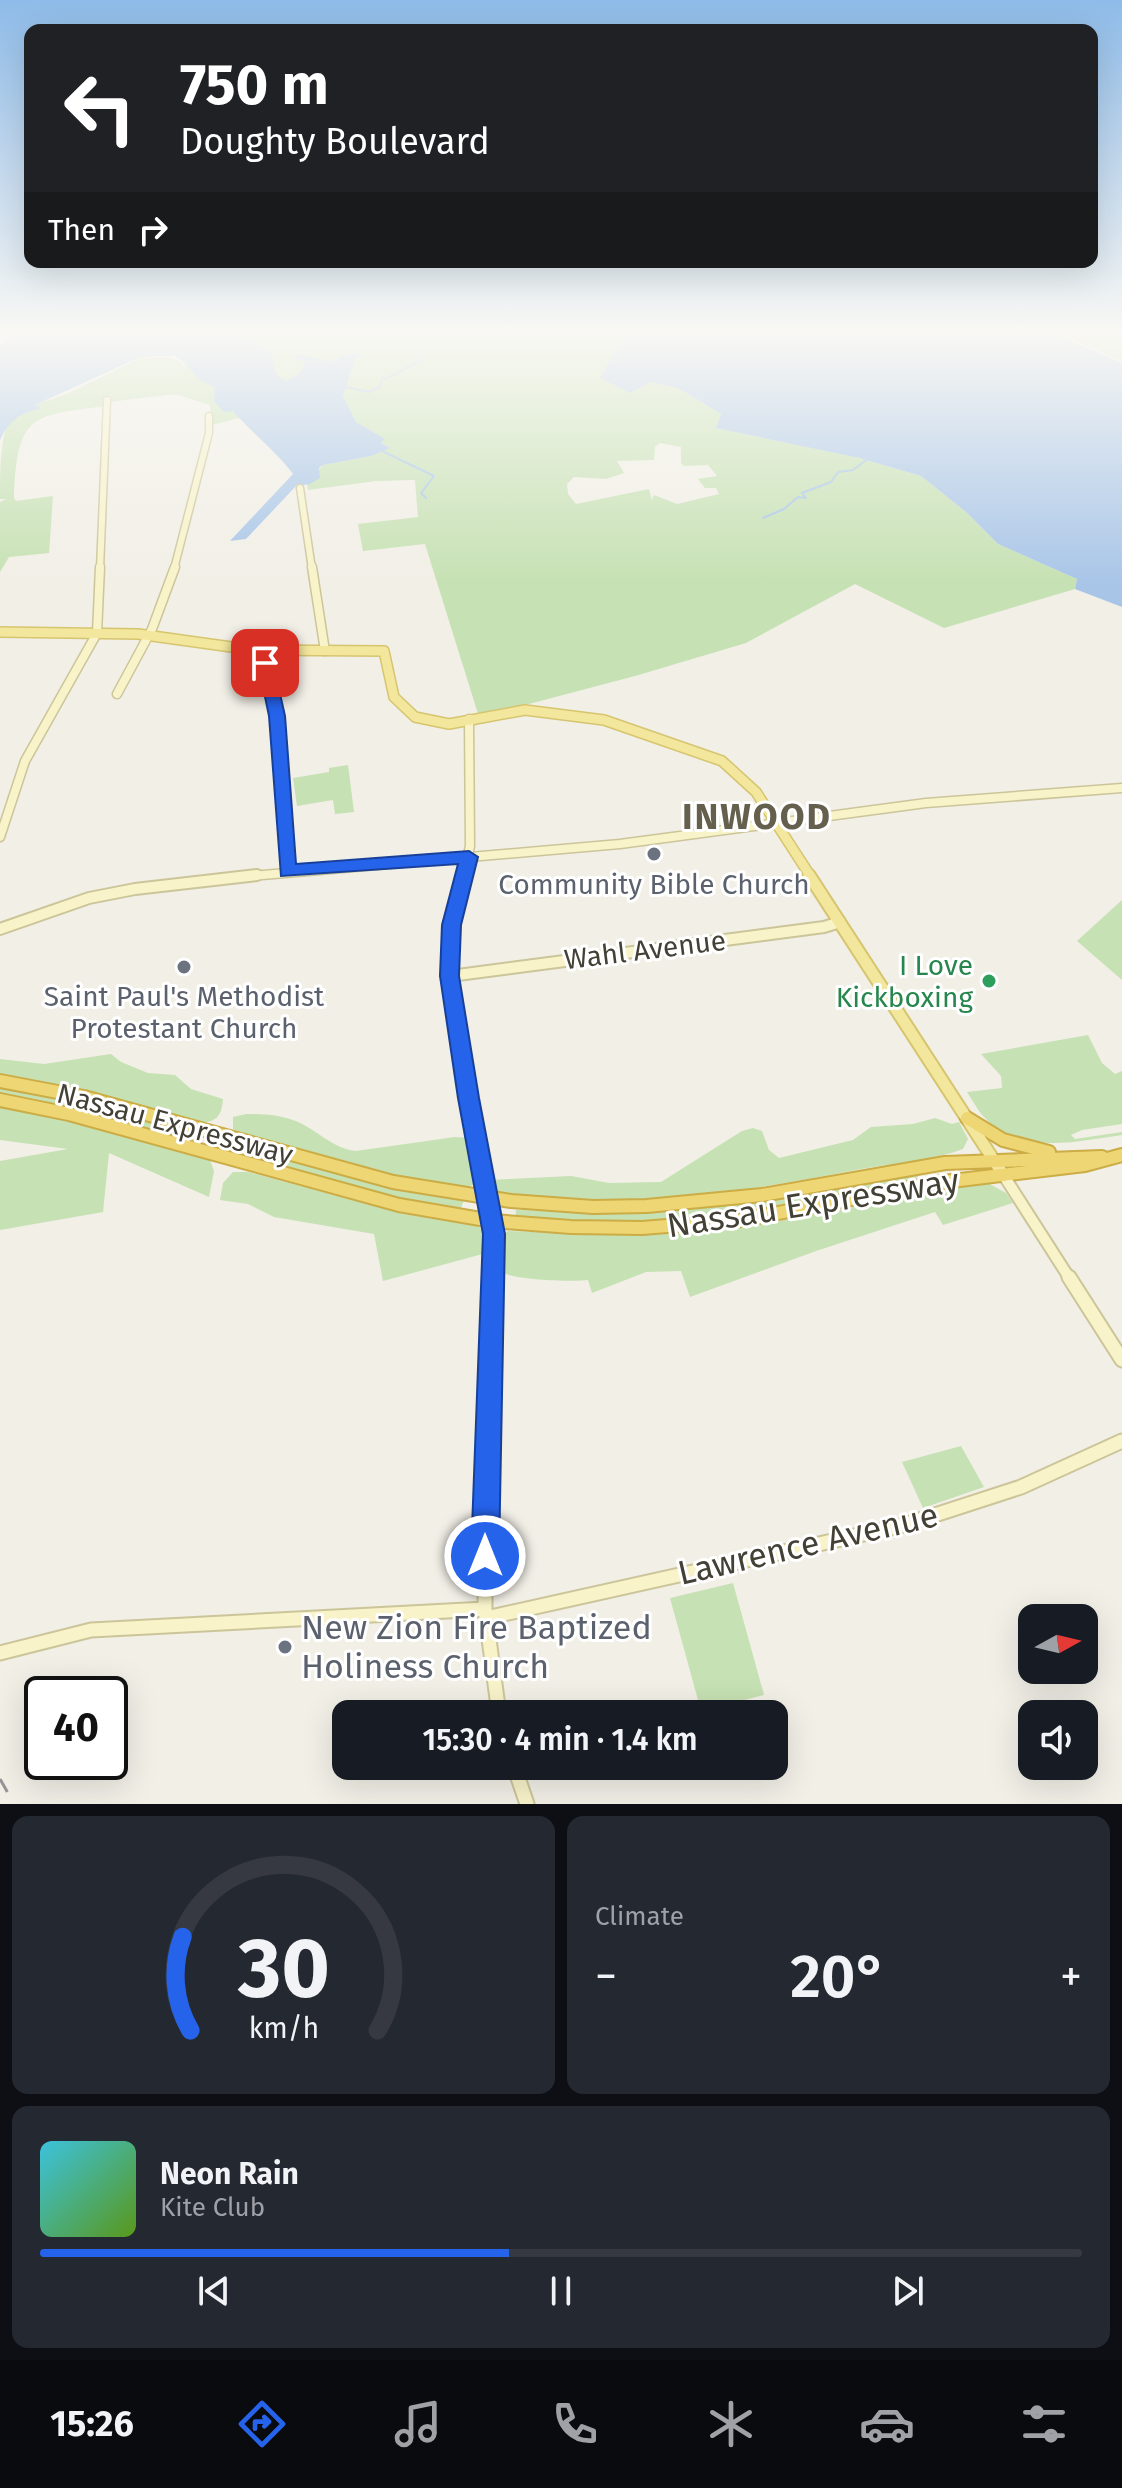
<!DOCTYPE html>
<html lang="en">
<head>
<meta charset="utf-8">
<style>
  body { margin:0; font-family:"Fira Sans",sans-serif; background:#242831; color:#f1f3f6; height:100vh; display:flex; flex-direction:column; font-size:30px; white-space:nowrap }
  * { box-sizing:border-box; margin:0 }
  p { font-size:26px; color:#9ea1a6 }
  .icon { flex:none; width:44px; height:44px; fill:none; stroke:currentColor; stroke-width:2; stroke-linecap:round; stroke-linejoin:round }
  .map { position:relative; height:1804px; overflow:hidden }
  .drawer { display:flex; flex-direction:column; gap:12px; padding:12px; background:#0d0f14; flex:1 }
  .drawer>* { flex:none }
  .hud { position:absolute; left:24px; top:24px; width:1074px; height:244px; border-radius:16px; box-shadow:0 8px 32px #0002; background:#202124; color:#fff; overflow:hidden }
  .needle { width:52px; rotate:82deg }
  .controls { position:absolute; left:1018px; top:1604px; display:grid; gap:16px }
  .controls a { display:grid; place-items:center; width:80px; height:80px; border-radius:16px; background:#171b24; box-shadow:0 8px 32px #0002; font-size:40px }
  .speed { position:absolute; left:24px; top:1676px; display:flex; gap:16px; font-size:40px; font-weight:700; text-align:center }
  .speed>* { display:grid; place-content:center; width:104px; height:104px; border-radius:50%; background:#171b24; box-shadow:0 8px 32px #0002; line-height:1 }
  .speed .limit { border:4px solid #111; border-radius:12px; background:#fff; color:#111 }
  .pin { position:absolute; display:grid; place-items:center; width:68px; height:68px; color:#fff; margin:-34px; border-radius:16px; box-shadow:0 4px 12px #0006 }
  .me { position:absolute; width:88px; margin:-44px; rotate:0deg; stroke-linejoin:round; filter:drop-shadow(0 0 6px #0008) }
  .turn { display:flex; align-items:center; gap:28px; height:168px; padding:0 24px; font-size:36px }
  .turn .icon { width:104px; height:104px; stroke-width:2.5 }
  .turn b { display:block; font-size:56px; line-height:68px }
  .then { display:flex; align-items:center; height:76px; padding:0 24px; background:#0003; gap:16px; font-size:30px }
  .big { font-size:60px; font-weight:600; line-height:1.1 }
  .drawer .card { flex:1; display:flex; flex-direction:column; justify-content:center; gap:12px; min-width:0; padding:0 28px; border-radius:16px; background:#242831 }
  .drawer .dial { align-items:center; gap:0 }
  .dial svg { height:208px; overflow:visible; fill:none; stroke:#363941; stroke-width:7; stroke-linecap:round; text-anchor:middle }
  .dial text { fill:#f1f3f6; stroke:none }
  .song { display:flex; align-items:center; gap:24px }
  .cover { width:96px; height:96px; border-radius:12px; background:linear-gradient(135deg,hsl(190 70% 55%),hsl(90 70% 35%)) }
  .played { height:8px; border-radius:4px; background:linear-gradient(90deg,#2563eb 45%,#363941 45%) }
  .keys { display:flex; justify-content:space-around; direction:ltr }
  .heat { display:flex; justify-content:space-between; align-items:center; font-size:44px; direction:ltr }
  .drawer .tiles { flex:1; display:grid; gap:12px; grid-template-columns:1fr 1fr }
  .card:last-child { grid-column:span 2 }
  .trip { position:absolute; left:332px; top:1700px; width:456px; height:80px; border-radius:16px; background:#171b24; box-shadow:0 8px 32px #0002; font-weight:600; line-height:80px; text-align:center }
  .dock { display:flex; height:128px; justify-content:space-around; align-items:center; background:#090b0e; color:#9ea1a6 }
  .dock .icon { width:56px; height:56px }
  .dock .active { color:#2563eb }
  .dock b { font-size:36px; color:#f1f3f6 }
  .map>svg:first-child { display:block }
  .green { fill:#c6e1b3; fill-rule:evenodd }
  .water { fill:#a8c5e8 }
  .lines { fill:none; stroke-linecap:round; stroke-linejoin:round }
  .stream { stroke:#a8c5e8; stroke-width:2 }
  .secondary-far3-casing { stroke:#ccc59a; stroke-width:9 }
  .secondary-far2-casing { stroke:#ccc59a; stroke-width:11 }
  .secondary-far1-casing { stroke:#ccc59a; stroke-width:14 }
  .secondary-casing { stroke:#ccc59a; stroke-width:17 }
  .primary-far1-casing { stroke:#d6c56f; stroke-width:12 }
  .primary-casing { stroke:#d6c56f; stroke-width:15 }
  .highway-casing { stroke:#ccac45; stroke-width:16 }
  .secondary-far3 { stroke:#f8f3c9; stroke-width:6 }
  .secondary-far2 { stroke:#f8f3c9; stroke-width:8 }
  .secondary-far1 { stroke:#f8f3c9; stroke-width:10 }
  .secondary { stroke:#f8f3c9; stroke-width:13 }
  .primary-far1 { stroke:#f3e69d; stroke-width:9 }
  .primary { stroke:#f3e69d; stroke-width:11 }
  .highway { stroke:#eed674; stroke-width:12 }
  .rail { stroke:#959595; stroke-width:3; stroke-dasharray:15 15; stroke-linecap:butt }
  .route { fill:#2563eb; stroke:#184099; stroke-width:2 }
  .worship-dot { fill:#6b7280; stroke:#fff; stroke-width:3 }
  .leisure-dot { fill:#2e9e5b; stroke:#fff; stroke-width:3 }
  .labels { text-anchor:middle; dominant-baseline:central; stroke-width:6; stroke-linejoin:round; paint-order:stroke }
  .worship-label { font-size:28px; fill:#5b616d; stroke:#fff }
  .street-label { font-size:28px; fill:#434036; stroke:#fff }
  .leisure-label { font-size:28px; fill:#27864d; stroke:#fff; text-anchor:end }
  .near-street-label { font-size:34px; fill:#434036; stroke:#fff }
  .near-worship-label { font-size:34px; fill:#5b616d; stroke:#fff; text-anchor:start }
  .district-label { font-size:36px; font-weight:bold; letter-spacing:2px; fill:#655f4e; stroke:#fff }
</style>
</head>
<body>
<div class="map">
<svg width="1122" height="1804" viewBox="0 0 1122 1804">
  <rect width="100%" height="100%" fill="#f1efe6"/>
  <path class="green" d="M243,332H636L622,340L630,393L651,382L678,388L721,414L717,428L859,458L921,476L966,512L998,544L1077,579L1075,589L944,628L855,584L746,643L635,676L479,717L425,544L363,551L358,524L418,517L415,480L376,481L308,490L307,484L323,465L371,456L389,447L381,443L384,439L356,422L343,396L355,359L363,356L355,352L332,361L297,354L306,362L300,373L286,381L277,376ZM660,443L681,447V463L684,466L708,465L717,476L698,479L705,488H716L719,494L677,504L654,495L652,500L649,489L576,504L568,494L567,484L574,477L606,479L624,473L617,461L654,460L655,447Z
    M1056,332L1113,335L1105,332H1122V361Z
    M166,357L180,361L186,370L184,362L201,381L215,387L239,418L212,425L210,405L175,394L109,402L108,406C31,415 17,414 14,498L16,501L53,496L49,553L9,557L0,572V502L6,499H0C0,479 0,439 8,424C17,414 30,412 40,407H28L67,394L138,359Z
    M348,765L354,812L335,814L333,800L297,806L293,778L329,772V768Z
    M1122,900V980L1077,941Z
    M1088,1035L1102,1063L1115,1074L1122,1071V1124L1082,1130L1071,1135L1075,1139L1122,1132V1135C1079,1141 1019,1156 985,1118C978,1111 973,1101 967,1092L1002,1088L1001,1076L981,1054Z
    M111,1054L121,1062L148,1073L175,1075L191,1089L223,1099C222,1115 217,1122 200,1123L97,1094L0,1076V1059L44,1064Z
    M0,1088L83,1101L201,1134L197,1141L0,1097Z
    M0,1107L49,1115L210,1160L214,1171L209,1197L109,1153L103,1212L0,1230V1161L68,1149L0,1140Z
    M246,1114C264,1114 282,1115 298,1122C318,1131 334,1149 356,1151L455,1137L472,1138L479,1180L468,1188C442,1191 253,1144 233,1129V1117Z
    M935,1118L952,1124L959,1122L968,1139L963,1149C932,1161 894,1163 861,1169C747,1191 612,1215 496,1193L491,1189L488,1180L571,1176L609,1183L661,1182L742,1131L753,1128L762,1131L769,1150L779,1158L853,1140L871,1127L913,1124Z
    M249,1151L464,1200L461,1208L396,1200L244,1159Z
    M916,1171L918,1177L880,1189L744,1216L644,1224L515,1220L516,1210L580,1211Z
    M233,1172H248L404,1214L477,1226L489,1234L490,1252L383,1281L374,1234L274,1217L248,1204L220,1200L223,1183Z
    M986,1182L1006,1193L1013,1203L943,1225L935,1212L816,1251L690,1297L681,1271L646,1272L592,1293L588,1280C573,1282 506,1280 499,1270V1237L508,1231L621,1235L693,1232L773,1222Z
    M961,1446L984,1487L923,1508L902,1462Z
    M733,1583L764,1695L701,1711L670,1598Z"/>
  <path class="water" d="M16,332H243L273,355C272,369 274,375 286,381L300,373L306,362L294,358L297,354L331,361L355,352L365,356L355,359L343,396L356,422L385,439L381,443L390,448L371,456L323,465L319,468L320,478L310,484L296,486L246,539L230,541L293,474C276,451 252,433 233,411L224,412L214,401L215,387L201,381L184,362L175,356H156L138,358L33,406H40L39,409C20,412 8,422 0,440V345Z
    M636,332H1050L1122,363V607L1075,589L1077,579L998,544L966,512L921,476L859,458L716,428L721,414L678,388L651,382L630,393L600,378L622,340Z"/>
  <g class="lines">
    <path class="stream" d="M346,387L369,392L380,387L382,379C399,376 409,363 422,361L415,354
      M382,451L434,476L421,493L426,498
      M763,518L784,509L798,497L806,498L802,493L831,482L838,472L853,470L866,460"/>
    <g class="secondary-far3-casing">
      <path id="secondary-far3" d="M300,488L312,569
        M100,569L107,400
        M174,569L209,433V416"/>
    </g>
    <g class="secondary-far2-casing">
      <path id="secondary-far2" d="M312,567L325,651
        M262,650L277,716L288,871
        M117,694L152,629L175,567
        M0,837L25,761L97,633L100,567
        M240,877L620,844L926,803L1122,788
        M463,877L470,846L469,719"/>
    </g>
    <g class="secondary-far1-casing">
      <path id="secondary-far1" d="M463,875C455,909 447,942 450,977C460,1078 496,1177 492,1279
        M0,929L89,898L135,889L257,875
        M450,976L824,927L840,922
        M1004,1176L1070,1279"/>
    </g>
    <g class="secondary-casing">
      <path id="secondary" d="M492,1277L486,1440L485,1609L499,1714
        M1069,1277L1122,1360
        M486,1618L904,1525L1021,1487L1122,1441
        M0,1653L91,1630L485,1609
        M514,1766L527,1804"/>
    </g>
    <g class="primary-far1-casing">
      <path id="primary-far1" d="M0,632L138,634L253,650L384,651L394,697L415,717L449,724L525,710L604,720L722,761L756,792L811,877"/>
    </g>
    <g class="primary-casing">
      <path id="primary" d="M809,875L1004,1176"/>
    </g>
    <g class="highway-casing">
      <path id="highway" d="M0,1081L84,1097L393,1182L511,1201L593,1207L647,1206L762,1195L945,1163L1102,1157
        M0,1100L69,1114L399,1205L492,1221L571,1227L642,1228L742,1220L935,1183L1085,1165L1122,1155
        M967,1118L1003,1140L1049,1152"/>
    </g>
    <use href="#secondary-far3" class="secondary-far3"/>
    <use href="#secondary-far2" class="secondary-far2"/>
    <use href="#secondary-far1" class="secondary-far1"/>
    <use href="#secondary" class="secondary"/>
    <use href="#primary-far1" class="primary-far1"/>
    <use href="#primary" class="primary"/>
    <use href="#highway" class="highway"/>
    <path class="rail" d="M0,1779L14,1804"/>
  </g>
  <linearGradient id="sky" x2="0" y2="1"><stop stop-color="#8ebbe8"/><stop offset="0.57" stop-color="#f9f8f4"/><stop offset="1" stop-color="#f9f8f4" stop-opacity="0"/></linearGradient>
  <rect width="1122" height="584" fill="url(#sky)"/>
  <path class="route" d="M265,658L273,663L285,716L296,864L469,851L478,857L461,925L459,976L479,1098L505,1234L499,1556L495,1565L485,1569L475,1565L471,1556L483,1234L458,1098L440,976L442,925L458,864L281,876L269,716L258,663Z"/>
  <g class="worship-dot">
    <circle cx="654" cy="854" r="8"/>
    <circle cx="184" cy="967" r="8"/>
    <circle cx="285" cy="1647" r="8"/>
  </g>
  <circle class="leisure-dot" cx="989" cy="981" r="8"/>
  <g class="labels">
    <g class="worship-label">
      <text x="654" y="884">Community Bible Church</text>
      <text x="184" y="996">Saint Paul's Methodist<tspan x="184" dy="32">Protestant Church</tspan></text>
    </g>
    <g class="street-label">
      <text transform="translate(645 950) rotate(-7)">Wahl Avenue</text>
      <text transform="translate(175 1124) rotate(15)">Nassau Expressway</text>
    </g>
    <g class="leisure-label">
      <text x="973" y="965">I Love<tspan x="973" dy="32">Kickboxing</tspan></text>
    </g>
    <g class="near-street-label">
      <text transform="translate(813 1203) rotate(-9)">Nassau Expressway</text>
      <text transform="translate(808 1544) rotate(-13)">Lawrence Avenue</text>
    </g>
    <g class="near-worship-label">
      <text x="301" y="1627">New Zion Fire Baptized<tspan x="301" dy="39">Holiness Church</tspan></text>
    </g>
    <g class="district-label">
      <text x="757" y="817">INWOOD</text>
    </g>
  </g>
</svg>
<div class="controls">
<a><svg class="needle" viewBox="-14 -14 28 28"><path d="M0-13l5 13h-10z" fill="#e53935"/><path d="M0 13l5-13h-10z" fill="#9ea1a6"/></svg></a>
<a><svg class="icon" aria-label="sound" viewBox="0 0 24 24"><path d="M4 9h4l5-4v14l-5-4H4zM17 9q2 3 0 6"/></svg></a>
</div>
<div class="speed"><div class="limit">40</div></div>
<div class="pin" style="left:265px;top:663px;background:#d93025"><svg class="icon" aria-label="arrive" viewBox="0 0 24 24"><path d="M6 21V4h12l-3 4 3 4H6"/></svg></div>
<svg class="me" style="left:485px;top:1556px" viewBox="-20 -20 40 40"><circle r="17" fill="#2563eb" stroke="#fff" stroke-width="3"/><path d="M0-11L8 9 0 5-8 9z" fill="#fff"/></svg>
<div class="trip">15:30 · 4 min · 1.4 km</div>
<div class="hud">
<div class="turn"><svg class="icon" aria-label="left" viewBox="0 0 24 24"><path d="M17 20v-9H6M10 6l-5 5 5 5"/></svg><div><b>750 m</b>Doughty Boulevard</div></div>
<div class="then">Then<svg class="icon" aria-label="right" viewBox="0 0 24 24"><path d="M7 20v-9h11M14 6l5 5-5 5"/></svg></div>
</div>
</div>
<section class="drawer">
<div class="tiles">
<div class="card dial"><svg viewBox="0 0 100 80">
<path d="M14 69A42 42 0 1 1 86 69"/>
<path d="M14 69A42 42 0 0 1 11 33" stroke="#2563eb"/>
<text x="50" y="56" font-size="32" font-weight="700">30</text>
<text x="50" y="72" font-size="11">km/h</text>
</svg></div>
<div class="card"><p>Climate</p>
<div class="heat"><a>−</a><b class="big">20°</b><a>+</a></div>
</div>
<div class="card">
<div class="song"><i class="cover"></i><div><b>Neon Rain</b><p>Kite Club</p></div></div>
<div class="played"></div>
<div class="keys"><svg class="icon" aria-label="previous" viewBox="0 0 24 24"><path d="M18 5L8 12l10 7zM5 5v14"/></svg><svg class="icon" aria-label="pause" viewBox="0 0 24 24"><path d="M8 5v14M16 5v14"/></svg><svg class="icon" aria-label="next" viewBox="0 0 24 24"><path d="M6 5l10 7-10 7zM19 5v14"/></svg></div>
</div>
</div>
</section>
<nav class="dock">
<b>15:26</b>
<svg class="icon active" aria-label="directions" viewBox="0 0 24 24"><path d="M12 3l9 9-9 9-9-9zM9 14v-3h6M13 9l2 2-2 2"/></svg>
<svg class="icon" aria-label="music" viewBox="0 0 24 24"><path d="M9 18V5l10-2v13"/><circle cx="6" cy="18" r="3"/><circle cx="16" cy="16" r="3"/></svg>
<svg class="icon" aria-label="phone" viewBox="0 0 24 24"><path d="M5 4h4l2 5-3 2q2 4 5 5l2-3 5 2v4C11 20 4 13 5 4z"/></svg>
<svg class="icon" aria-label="climate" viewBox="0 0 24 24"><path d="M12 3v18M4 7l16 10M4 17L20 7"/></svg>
<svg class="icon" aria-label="car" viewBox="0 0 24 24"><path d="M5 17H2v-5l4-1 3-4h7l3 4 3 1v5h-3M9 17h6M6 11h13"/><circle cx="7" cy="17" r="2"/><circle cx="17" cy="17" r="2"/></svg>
<svg class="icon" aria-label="filters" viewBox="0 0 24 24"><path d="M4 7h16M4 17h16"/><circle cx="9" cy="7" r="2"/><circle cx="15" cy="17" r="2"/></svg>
</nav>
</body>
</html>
